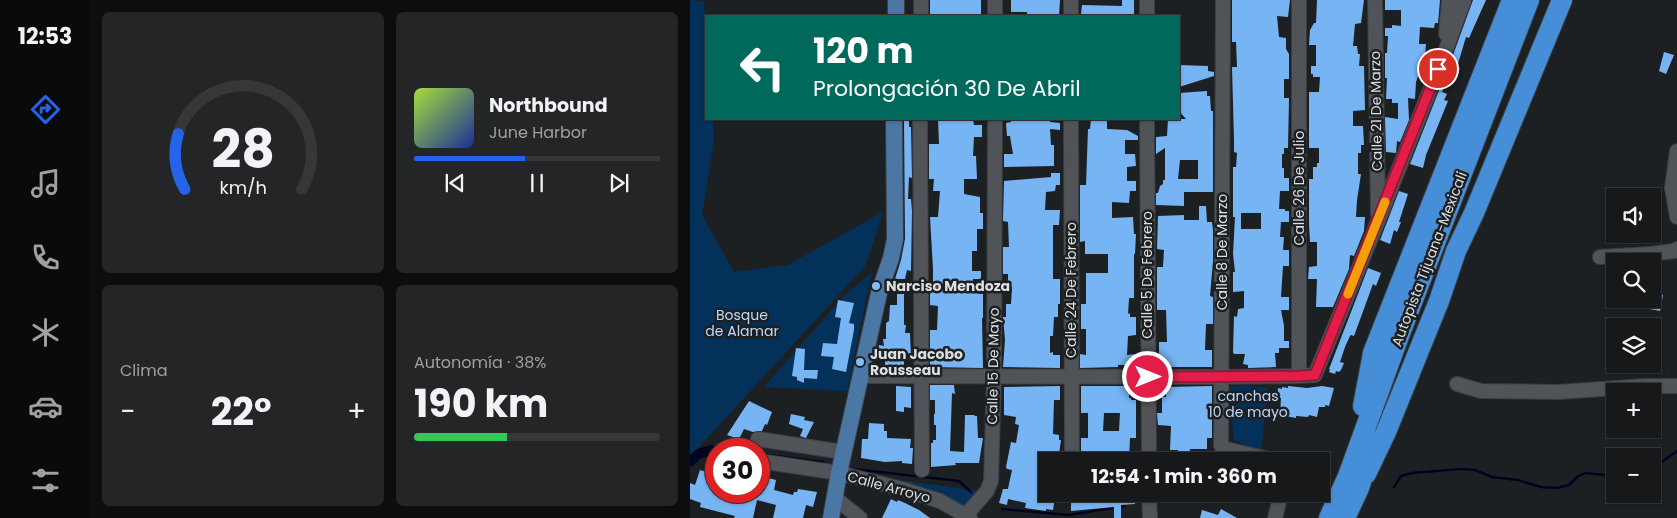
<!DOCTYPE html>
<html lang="es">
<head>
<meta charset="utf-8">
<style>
  body { margin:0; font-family:Poppins,sans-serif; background:#232527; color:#f1f3f6; height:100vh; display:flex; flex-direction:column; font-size:19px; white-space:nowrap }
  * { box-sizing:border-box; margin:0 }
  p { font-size:16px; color:#9ea0a2 }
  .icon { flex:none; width:28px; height:28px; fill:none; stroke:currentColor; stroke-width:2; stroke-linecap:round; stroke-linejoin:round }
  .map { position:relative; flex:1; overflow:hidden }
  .details { display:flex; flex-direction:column; gap:12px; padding:12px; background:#0c0d0e; width:600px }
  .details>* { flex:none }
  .banner { position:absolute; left:15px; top:15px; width:475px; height:105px; border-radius:0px; box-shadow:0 1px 4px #0004,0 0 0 1px #353739; background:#00695c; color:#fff; overflow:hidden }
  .buttons { position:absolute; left:916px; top:188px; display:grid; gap:10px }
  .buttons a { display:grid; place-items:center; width:55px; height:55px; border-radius:0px; background:#16181a; box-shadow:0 1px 4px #0004,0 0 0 1px #353739; font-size:25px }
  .speed { position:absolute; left:15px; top:438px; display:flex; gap:10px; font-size:25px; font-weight:700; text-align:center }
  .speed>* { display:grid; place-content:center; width:65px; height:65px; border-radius:50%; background:#16181a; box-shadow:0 1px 4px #0004,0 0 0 1px #353739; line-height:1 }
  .speed .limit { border:8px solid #d22; background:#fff; color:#111 }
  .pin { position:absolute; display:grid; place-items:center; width:42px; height:42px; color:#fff; margin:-21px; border:2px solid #fff; border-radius:50%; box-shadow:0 1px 5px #0007 }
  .me { position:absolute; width:55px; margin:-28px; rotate:90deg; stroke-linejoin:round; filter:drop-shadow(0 0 4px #0008) }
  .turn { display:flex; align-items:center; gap:18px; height:105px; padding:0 25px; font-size:22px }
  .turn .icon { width:65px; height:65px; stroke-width:2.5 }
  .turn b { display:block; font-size:35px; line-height:42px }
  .big { font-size:38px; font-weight:700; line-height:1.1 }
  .details .widget { flex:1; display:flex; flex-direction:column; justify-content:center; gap:8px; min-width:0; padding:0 18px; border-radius:8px; background:#232527 }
  .details .dial { align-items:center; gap:0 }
  .dial svg { height:130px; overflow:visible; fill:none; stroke:#353739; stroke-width:7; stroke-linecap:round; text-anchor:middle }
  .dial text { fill:#f1f3f6; stroke:none }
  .song { display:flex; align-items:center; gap:15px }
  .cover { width:60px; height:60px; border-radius:8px; background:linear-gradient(135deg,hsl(80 70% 55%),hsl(230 70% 35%)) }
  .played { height:5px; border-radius:2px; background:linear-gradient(90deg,#2563eb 45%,#353739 45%) }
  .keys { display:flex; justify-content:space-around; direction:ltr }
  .heat { display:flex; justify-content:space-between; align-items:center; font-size:28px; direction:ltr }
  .charge { height:8px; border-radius:4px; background:linear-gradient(90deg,#34c759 38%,#353739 0) }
  .details .tiles { flex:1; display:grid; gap:12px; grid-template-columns:repeat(2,1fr) }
  .trip { position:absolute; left:348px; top:452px; width:292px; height:50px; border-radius:0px; background:#16181a; box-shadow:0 1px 4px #0004,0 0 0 1px #353739; font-weight:700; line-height:50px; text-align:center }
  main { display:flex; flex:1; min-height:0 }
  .menu { display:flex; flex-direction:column; width:90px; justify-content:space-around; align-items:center; background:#090a0a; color:#9ea0a2 }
  .menu .icon { width:35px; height:35px }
  .menu .on { color:#2563eb }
  .menu b { font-size:22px; color:#f1f3f6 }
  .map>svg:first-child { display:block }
  .green { fill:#04315a }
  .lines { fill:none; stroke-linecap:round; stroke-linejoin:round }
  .stream { stroke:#00041f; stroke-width:2.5 }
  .canal { stroke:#00041f; stroke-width:10 }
  .building { fill:#77b4f4; fill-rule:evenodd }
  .minor-casing { stroke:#3a3d40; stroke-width:16 }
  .major-casing { stroke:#3a3d40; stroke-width:18 }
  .highway-casing { stroke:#3a3d40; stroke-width:22 }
  .minor { stroke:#505458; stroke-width:14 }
  .major { stroke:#4a77a4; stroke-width:16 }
  .highway { stroke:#468ed7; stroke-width:20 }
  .route-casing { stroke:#92132f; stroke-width:12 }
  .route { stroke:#e11d48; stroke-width:9 }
  .slow { stroke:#f59e0b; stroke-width:9 }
  .poi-dot { fill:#82bcfa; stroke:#1d2023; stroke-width:2 }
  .labels { text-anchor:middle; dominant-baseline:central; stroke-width:5; stroke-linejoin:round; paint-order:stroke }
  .street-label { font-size:14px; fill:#dddfe1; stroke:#1d2023 }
  .poi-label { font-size:14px; font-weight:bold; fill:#dddfe1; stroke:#1d2023; text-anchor:start }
  .park-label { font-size:14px; fill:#bbd9fb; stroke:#1d2023 }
</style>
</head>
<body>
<main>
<nav class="menu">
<b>12:53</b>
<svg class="icon on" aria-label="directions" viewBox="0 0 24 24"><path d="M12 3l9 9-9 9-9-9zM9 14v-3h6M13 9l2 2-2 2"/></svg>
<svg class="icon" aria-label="music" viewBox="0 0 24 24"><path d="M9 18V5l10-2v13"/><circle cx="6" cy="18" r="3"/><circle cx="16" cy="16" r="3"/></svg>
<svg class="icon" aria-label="phone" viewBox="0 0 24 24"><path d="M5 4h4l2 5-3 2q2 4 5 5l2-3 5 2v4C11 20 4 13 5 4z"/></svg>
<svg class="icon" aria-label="climate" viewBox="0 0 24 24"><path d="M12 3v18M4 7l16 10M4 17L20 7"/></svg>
<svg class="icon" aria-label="car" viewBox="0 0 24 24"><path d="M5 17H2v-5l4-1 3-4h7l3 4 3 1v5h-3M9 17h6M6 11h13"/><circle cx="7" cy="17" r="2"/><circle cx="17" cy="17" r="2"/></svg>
<svg class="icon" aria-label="filters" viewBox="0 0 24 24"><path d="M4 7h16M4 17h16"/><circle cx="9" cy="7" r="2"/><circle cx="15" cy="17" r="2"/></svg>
</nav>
<section class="details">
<div class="tiles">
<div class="widget dial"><svg viewBox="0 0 100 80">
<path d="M14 69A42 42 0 1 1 86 69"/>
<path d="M14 69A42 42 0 0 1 10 35" stroke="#2563eb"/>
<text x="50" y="56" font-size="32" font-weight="700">28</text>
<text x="50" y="72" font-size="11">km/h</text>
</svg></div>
<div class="widget">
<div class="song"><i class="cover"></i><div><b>Northbound</b><p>June Harbor</p></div></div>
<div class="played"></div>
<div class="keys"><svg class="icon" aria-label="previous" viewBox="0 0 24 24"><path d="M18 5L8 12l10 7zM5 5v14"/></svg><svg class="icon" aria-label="pause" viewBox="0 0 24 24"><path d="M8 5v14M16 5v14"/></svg><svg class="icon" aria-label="next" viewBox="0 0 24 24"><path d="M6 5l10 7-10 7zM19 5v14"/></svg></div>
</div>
<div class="widget"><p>Clima</p>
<div class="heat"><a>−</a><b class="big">22°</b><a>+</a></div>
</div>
<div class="widget"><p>Autonomía · 38%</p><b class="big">190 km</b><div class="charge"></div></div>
</div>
</section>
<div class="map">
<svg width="987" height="518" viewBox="0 0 987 518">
  <rect width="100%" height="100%" fill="#1d2023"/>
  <path class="green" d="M0,0L14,2L16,34V119H23L24,139L12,215L44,272L98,265L193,212L176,265L0,457Z
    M182,272L157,391L74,387L154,296Z
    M552,385L578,388L571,452L544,440L539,387Z
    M155,473L299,492L279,515Z"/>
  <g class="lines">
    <path class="stream" d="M21,450L26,449
      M69,454L133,462
      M163,469L269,481L281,492
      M962,469L987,451
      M704,487L711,476L722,473L770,469L785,470L802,477L828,480L851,487L867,488L879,485L887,477L895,473L925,476
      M470,497L483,494
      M312,509L379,515L434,506"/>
    <path class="canal" d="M0,462L8,454L21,450"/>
  </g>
  <path class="building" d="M240,0H291V15L240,16Z
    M321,0H370L369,16H337V12H321Z
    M432,0H444V16L391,14L392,5L432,6Z
    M542,0H600L598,17L587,16L589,37L596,38V49L599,54V79H594V98H599L598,148H594V154H592V168H594V178H599V191H590L589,209H595V211H599V222H591L590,237H594L593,250H599V266H593L591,297H599V310H591L594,326V341H599V348H589V353H585L586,367L558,368V365L553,364L555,354H544L543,352L544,316L547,317L548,309L554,308V291L543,292V272H545L543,254L545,217H543V167H546L547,153L544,152V141L542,67H547L546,42H542ZM551,213H571V229H551Z
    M627,0H674L671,23L665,24L663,46H667L668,54H670L669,66H674L675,110L663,111V126H673L674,145H671V153H668V174H671L667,200L666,217H675L674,231L664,256L660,255L659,269L643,307H626L627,279H618L619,267L627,266V242H620L619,224V179H623V167H627V163H629V148H619V92H629L630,77H623V74H621V66H626V45H619L620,30L624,23H626Z
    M695,0H750L748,23H745L744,28L730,27L729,44H736L734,68H731L726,82L725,99L718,98L719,120L710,142L707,141L706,153L696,152L695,117L708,119V103H702V99H696L697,78H695V53H697L698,36H695V28H702V25L711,26V10H695Z
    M783,0H796L779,38L776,37L767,67L770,68L767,76L761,73L752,92L757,94L754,100L758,101L736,155L733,168L720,164L763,55Z
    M974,52L984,55L976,74L969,71Z
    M489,65L518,66V71L524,72V76L489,87Z
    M517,91V96H520L521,111H523V192H494V206L466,205V193H468L470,186L473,184V180H475V148L466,154V137L477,136L478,119H496L489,111V93ZM490,160H508V179H488Z
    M214,119H219V127H221L222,178L219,177L218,199H221L222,211L221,271L217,270L215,279H205L211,260L215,239Z
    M248,119H283L284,125H292V137H284L283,156H286L287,179H274V194L290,197V213H293V229H287V251H282V271H291V279H283L282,293L293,294V318H292L293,368L240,367V330H247L248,306L240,305V288H242L243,285V269L240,217H248L250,191H243L244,179H239V144H249Z
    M321,119H360V122L370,123V130L360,129L361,145H364V166L314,167V154H323L320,136H317L316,123L321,122Z
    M401,119H417V129L437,130L448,136V140H435V154H445L446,166L437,167V181H446V191H440L439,203L422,202V218L443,217L444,234H446L445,254H444V298H439L438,314L440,313V317H446V335L438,336L437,355L446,354V365H428V367L390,368V354L396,355V329H391V304H396V273H418V254H395V241L390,242V185H396L398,129H400Z
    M361,173H370V185H366L365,191L356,192L355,210H370L369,225H363V279H370V304H368V317H364L363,336H360V353L363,352V355H370V368L313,367L315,340L313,317H316V304H321L322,287H318V274H313V247H319L318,222L313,221L314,181L361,177Z
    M709,191L718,194L709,222H711L707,232L704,230L700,244L690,240Z
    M509,206H516L517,222H522L523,230V261L520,296L523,297V324H516L515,350H522V367H467V360H469V342H477L476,310H467V267H473L474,250L467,249L468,216L494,215V220H509Z
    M678,268L691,273L686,286L683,284L664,336L661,335L660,336L655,347L650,362L654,363L651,370L649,372L646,371L645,374L639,372L640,369H639Z
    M962,293L973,295L970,311L954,308L955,299H962Z
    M207,294H214V325H216L215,333H220L221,357H214V367H199V365H195V357H187L189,345L194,346L193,339H196V323L199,321L200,305H207Z
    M148,300L164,303L159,323L164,324V330L156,372L142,369L144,357L131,356L133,343L147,344L151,318L145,317Z
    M106,348L115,349L114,370H128L127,379L114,378V383L107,380V377L102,376Z
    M240,385H264L265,394L262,393L260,451L274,452L275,415H284L285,416H287L288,438H293L289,463H265L266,465L241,467V443H243V440H246V425H244V414H245V400H240Z
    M206,386L221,387V408L214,407V412L206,411Z
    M370,386V400H364L363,434L369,435V440H371L368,461H356V497H365L363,510L356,509V511L335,508L336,503L318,499L317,505L309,503L313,489H318L319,484L322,470L317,469L316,467L321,442L326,443L329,425L325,424L326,417L314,415V387Z
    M391,386H439V398H441V400H446V438H440L439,460L391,461V438H398V413H391ZM414,413H430L429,431H413Z
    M522,386V438H517V449H500L499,458H495V461H488V450H480L481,426L468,425L467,413H472V397H476V387Z
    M598,386L617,388L632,386L644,388L639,406L635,405V407H629L627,417L619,415L618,417L606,416V418L590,415L591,398H587L588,388L592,389V387L598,388Z
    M59,401L82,412L77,425L75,424L72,431L63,432L54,429L49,439L37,435Z
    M101,414L115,417L114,420L124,422L116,438L110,436L113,429L99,424Z
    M179,423L194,424V431H197V438L221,439L220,448H223L222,464L212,463V461L195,462L171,458L172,439H178Z
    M10,470L23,474L19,488L26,490V491H69V482L73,483L75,477L86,480L84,490L103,495L104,492H107L108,489L127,492L123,507L116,505L113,518H83L86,505L67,500L63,518H44L45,516L10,507L11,503L0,499V483L5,485Z
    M381,494H445V504L431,505V518H424V507L381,511Z
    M201,499L207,502L208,500L215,503L229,510L240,518H192Z
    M531,509L547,518H510L512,510L528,515Z"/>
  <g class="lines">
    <g class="minor-casing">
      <path id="minor" d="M231,0V16
        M381,0V16
        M457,0V16
        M533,0L531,445L532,448L587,461
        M685,0L688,214
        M305,16V0
        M756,34L759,0
        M230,119L232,470
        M381,119L382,461
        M457,119L459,461
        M987,151L982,188L987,217
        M910,257L960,254L984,251L987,249
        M170,376L532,377L609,376L625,375L688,221L755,52L774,0
        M609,376V0
        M767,384L791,391L868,392L955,386H987
        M68,439L153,452
        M69,461L149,473L212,489L250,501L280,518
        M459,494L460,518
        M145,498L170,518
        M276,515L297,491L301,481L304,376L305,119
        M585,518L591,494"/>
    </g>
    <g class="major-casing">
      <path id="major" d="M206,16V0
        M141,518L149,473L189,293L201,258L205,239L204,119"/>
    </g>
    <g class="highway-casing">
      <path id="highway" d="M673,406L683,353L822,0
        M676,474L696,432L749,301L766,251L784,213L872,0
        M639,518L658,476L709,336L839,0
        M655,518L669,488L678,460"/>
    </g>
    <use href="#minor" class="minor"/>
    <use href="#major" class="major"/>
    <use href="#highway" class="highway"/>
  </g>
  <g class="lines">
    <g class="route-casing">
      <path id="route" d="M458,377L608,376L625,375L748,69"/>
    </g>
    <use href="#route" class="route"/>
    <path class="slow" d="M658,294L695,202"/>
  </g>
  <g class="poi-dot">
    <circle cx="186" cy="286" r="5"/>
    <circle cx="170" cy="362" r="5"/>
  </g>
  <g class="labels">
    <g class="street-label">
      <text transform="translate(686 111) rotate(-91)">Calle 21 De Marzo</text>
      <text transform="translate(609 188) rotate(-90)">Calle 26 De Julio</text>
      <text transform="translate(532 252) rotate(-90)">Calle 8 De Marzo</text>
      <text transform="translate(739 259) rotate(-69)">Autopista Tijuana-Mexicali</text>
      <text transform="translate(457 275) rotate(-90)">Calle 5 De Febrero</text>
      <text transform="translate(381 290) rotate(-90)">Calle 24 De Febrero</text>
      <text transform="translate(303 366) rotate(-89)">Calle 15 De Mayo</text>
      <text transform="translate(199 487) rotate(15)">Calle Arroyo</text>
    </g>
    <g class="poi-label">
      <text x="196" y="286">Narciso Mendoza</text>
      <text x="180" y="354">Juan Jacobo<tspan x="180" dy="16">Rousseau</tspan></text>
    </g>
    <g class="park-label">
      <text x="52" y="315">Bosque<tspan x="52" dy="16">de Alamar</tspan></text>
      <text x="558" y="396">canchas<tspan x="558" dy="16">10 de mayo</tspan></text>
    </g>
  </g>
</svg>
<div class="buttons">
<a><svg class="icon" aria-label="sound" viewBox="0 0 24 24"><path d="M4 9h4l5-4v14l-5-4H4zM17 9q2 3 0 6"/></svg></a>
<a><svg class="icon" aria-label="search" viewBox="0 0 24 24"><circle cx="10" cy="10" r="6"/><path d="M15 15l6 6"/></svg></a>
<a><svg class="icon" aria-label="layers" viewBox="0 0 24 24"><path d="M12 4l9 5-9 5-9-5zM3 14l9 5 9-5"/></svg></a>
<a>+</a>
<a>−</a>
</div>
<div class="speed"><div class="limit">30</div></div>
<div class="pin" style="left:748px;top:69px;background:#d93025"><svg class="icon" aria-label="arrive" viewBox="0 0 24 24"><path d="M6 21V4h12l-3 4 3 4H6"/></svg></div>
<svg class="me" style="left:458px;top:377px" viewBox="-20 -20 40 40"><circle r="17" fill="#e11d48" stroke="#fff" stroke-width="3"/><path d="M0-11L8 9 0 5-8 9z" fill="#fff"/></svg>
<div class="trip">12:54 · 1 min · 360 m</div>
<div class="banner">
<div class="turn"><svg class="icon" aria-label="left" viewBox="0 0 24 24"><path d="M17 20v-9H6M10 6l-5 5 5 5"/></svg><div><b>120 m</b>Prolongación 30 De Abril</div></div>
</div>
</div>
</main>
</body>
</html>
